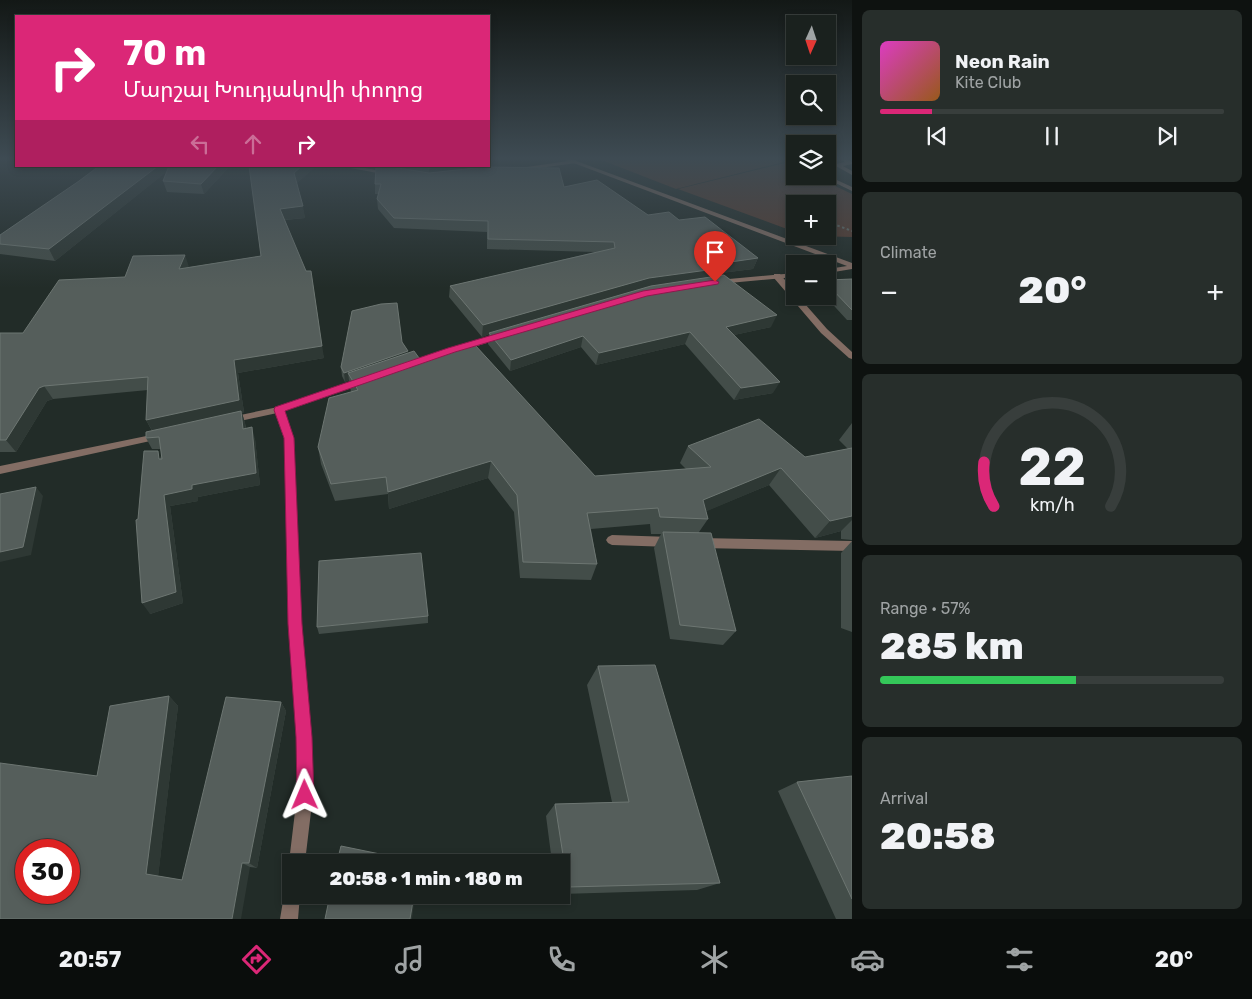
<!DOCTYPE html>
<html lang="en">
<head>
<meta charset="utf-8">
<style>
  body { margin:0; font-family:Rubik,"Noto Sans Armenian",sans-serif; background:#272e2b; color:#f1f3f6; height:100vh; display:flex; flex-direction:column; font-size:19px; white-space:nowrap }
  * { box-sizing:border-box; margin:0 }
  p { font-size:16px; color:#9fa3a4 }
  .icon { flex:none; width:28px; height:28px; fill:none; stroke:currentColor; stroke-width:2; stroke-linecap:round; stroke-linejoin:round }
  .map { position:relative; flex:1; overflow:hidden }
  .details { display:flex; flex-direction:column; gap:10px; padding:10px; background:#0e1210; width:400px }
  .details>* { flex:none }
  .guide { position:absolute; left:15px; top:15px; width:475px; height:152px; border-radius:0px; box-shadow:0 2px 8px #0003,0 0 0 1px #383e3c; background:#db2777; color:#fff; overflow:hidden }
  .needle { width:32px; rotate:183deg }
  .controls { position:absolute; left:786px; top:15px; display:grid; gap:10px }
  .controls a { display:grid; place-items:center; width:50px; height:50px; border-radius:0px; background:#1a211e; box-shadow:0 2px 8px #0003,0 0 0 1px #383e3c; font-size:25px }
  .speed { position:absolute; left:15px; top:839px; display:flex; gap:10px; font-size:25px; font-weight:700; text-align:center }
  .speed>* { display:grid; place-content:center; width:65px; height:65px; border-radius:50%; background:#1a211e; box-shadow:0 2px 8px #0003,0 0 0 1px #383e3c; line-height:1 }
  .speed .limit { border:8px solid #d22; background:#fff; color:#111 }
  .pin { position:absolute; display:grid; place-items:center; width:42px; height:42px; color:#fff; margin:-51px -21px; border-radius:50% 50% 50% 0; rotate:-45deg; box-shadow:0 0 5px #0007 }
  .pin .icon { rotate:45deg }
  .me { position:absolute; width:55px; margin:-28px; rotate:359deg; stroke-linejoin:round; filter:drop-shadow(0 0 4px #0008) }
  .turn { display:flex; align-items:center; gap:18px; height:105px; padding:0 25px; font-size:22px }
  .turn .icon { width:65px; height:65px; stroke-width:2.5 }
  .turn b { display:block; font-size:35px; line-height:42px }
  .lanes { display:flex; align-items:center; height:48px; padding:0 25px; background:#0003; justify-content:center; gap:25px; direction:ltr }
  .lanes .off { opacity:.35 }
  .big { font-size:38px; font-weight:800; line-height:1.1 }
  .details .card { flex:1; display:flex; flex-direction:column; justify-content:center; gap:8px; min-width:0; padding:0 18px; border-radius:8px; background:#272e2b }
  .details .dial { align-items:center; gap:0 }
  .dial svg { height:130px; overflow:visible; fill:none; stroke:#383e3c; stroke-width:7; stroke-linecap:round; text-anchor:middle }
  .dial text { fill:#f1f3f6; stroke:none }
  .song { display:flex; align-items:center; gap:15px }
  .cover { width:60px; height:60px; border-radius:8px; background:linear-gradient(135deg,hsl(310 70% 55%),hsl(30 70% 35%)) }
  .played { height:5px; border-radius:2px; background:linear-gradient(90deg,#db2777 15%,#383e3c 15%) }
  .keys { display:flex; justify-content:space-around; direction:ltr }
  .heat { display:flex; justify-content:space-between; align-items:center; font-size:28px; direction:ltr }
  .charge { height:8px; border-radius:4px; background:linear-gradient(90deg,#34c759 57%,#383e3c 0) }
  .trip { position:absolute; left:282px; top:854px; width:288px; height:50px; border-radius:0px; background:#1a211e; box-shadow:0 2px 8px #0003,0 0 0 1px #383e3c; font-weight:800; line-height:50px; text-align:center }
  .menu { display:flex; height:80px; justify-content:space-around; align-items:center; background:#0a0d0c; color:#9fa3a4 }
  .menu .icon { width:35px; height:35px }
  .menu .selected { color:#db2777 }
  .menu b { font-size:22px; color:#f1f3f6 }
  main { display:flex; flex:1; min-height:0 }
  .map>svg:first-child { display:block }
  .green { fill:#563b30 }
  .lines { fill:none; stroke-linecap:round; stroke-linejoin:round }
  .path { stroke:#666f6b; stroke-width:2; stroke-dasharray:2.5 2.5; stroke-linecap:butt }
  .service { fill:#836d64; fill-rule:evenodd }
  .minor { fill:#836d64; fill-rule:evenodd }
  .tertiary { fill:#836d64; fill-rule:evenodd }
  .wall { fill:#434d49 }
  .shaded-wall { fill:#2e3834 }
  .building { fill:#555e5b; stroke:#6d7672; fill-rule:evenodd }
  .route { fill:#db2777; stroke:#8e194d }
</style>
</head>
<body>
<main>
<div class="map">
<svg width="852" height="919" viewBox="0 0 852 919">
  <rect width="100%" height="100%" fill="#222c28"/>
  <path class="green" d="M599,159H779L784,162L676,189Z
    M785,163L795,167V176H814L852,194V237L814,236H828V204H795V232L678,189Z"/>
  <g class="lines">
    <path class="path" d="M792,208L795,209
      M828,222L852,231"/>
    <path class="service" d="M840,159H847L852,162V164L843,166L852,171V175L836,166V164L845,162Z
      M612,535L671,537L675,539L677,542L675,545L671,547L612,545L608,543L606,540L608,537Z
      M700,538L852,541V551L700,548L696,546L694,543L696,540Z"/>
    <path class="minor" d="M575,160L577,161V163L516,171L513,169Z
      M340,166H355L391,173L388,175Z
      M774,274H780L795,292V296H798L827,329L852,352V359L849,358L821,333L774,278Z
      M279,407L284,410L294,438L301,624L311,737L313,795L305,862H291V868L289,862L297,795V737L289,624L284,438L274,410Z
      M291,887V895H300L298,919H280L284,895L286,889Z"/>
    <path class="tertiary" d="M563,159H571L852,263V269L828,273V269L847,266Z
      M788,159H795V163Z
      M821,176H828L852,187V191Z
      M795,273V277L718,284L714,282L718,280Z
      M497,334H503L504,336L503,338L412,366L409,367L405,364L406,362Z
      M363,378L367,381L366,383L282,412L231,423L226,420L231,417L278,407Z
      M161,433L166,436L164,438L0,474V466Z"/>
  </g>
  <path class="wall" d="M99,166H230L204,194L167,192L163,181L166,172L55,261L0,254V235L79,181Z
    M249,166H316L297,183L305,218L285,220L324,358L238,373L244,412L242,413L245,423L246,428L255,439L260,485L198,497V501L170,506L183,603L150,614L138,519L161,456V449H152L146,438L152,431L146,420L148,390L53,399L47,401L16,452H0V333H23L125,277L261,256Z
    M376,166H462V169L564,187L648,215L679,220L758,258L753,269L713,274L712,277L771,327L734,335L773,393L734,400L685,344L596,365L581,347L510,371L488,344L489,334L482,337L449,297L450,286L595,252L487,249V232L394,228L378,209L377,199L379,194H375V184Z
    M852,279V320H847L825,296H828V280Z
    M402,342L408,351V353L595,476L686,469L680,463L688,446L805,457L848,449L839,440L852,423V540L841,539V531L815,538L769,485L706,511L708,519L699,532L736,631L723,645L670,639L654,548L661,534H651L650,524L591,529L597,564L591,580L520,578L514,512L488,478L389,509L388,494L335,501L321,464L318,447L351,392L349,380L345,382L342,376L341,367Z
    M852,541V632L841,628V553Z
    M428,616V623L319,634L317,627Z
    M598,666L720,883L697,890L561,894V862H552L546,816L555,804L612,802L587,685Z
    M169,696L178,706L158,876L182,880L281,702L286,711L257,868L250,867L0,919L97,776Z
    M852,776V919H836L778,791L797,782Z"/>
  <path class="shaded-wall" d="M158,166H174L55,261L49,249Z
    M218,166H230L204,194L201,184Z
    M302,166H316L296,184L294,173Z
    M441,166H462V171L429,175V168Z
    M303,206L305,218L282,220L280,209Z
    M185,255L189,267L183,281L179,269Z
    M758,258L753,269L713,274L711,279L489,333V334L482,337L483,325L649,278L710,265Z
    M311,271L324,358L238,373L244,412L242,413L245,423L247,441L153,432L146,420L234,360Z
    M777,315L771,327L720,338L726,327Z
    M690,332L685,344L596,365L599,353Z
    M583,336L581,347L510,371L511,360Z
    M408,351V360L348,373L349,380L345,382L344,373Z
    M780,382L773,393L734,400L741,388Z
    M44,386L53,399L47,401L16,452L6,440L39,388Z
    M252,427L255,439L260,485L198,497V501L170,506L183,603L150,614L142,603L164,495L192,485Z
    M491,461L488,478L389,509L388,492Z
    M781,468L769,485L693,517L703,500Z
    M36,487L43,496L31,555L0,562V552Z
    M852,516V520L841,531L815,538L830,521Z
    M169,696L178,706L158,878L146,874Z
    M281,702L286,711L257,868L249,863Z
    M242,863L250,867L241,919H232Z
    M414,895H415L412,919H410Z"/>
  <path class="building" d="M99,166H158L49,249L0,244V235L79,181Z
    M169,166H218L201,184L163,181Z
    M249,166H302L294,173L303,206L280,209L306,271H311L322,346L234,360L239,400L146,420L148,377L44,386L39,388L6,440H0V333H23L59,280L125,277L133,256L185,255L179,269L261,256Z
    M376,166H386L429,173L485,167L559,168L564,187L597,180L648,215L669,212L679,220L705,217L758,258L710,265L715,269L649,278L483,325L450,286L615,248L614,242L488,239V221L394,218L377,199L381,184H375Z
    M420,166H441L429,168Z
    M724,275L777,315L726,327L780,382L741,388L690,332L599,353L583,336L511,360L489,333L651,286Z
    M852,279V310L828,285V280Z
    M397,303L402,342L408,351L344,373L341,367L352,311L381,304Z
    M475,345L595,476L711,467L688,446L759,419L805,457L852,448V516L830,521L781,468L703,500L708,519L660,517L658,508L587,513L597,564L523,562L517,495L491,461L388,492L386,477L331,484L318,447L329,398L358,390L348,373L414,351L422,362Z
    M241,411L243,429L252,427L256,473L192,485V489L164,495L176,592L142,603L136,520L138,519L144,451H158L159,459H162L159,437L146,438V432Z
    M36,487L23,547L0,552V494Z
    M663,532L711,533L736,631L680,625Z
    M421,553L428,616L317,627L319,561Z
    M655,665L720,883L568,887L555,804L629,802L598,666Z
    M169,696L146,874L182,880L226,697L281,702L249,863H242L232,919H0V763L97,776L110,706ZM26,850H69V892H26Z
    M852,776V899L797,782Z
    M341,846L419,862H337Z
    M330,895H414L410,919H325Z"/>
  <linearGradient id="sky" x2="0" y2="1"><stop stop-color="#131816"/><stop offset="0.55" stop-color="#3e4b53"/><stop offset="1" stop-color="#3e4b53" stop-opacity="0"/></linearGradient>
  <rect width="852" height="288" fill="url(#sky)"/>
  <path class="route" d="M715,280L719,282L718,284L647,296L455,352L285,411L294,438L302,624L312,737L314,795L312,801L305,804L299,801L297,795L296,737L288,624L284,438L274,410L275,407L448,348L643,291Z"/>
</svg>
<div class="controls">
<a><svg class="needle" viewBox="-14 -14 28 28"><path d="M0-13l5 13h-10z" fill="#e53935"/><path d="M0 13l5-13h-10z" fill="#9fa3a4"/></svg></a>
<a><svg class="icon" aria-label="search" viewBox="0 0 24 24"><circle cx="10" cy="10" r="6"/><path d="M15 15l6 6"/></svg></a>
<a><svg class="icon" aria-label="layers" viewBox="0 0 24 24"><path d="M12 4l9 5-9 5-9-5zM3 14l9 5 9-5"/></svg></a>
<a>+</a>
<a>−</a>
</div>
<div class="speed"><div class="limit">30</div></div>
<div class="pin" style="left:715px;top:282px;background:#d93025"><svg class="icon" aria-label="arrive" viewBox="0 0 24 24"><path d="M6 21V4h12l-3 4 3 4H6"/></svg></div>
<svg class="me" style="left:305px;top:795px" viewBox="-20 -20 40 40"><path d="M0-17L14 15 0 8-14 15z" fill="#db2777" stroke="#fff" stroke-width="4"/></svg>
<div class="trip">20:58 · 1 min · 180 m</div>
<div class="guide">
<div class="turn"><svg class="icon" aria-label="right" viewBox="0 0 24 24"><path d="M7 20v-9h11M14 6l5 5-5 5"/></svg><div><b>70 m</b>Մարշալ Խուդյակովի փողոց</div></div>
<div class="lanes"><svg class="icon off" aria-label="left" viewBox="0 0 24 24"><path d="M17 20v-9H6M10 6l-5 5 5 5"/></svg><svg class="icon off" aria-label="ahead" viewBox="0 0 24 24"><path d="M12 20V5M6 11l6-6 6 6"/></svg><svg class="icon" aria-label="right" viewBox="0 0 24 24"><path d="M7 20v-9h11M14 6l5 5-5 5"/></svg></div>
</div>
</div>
<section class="details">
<div class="card">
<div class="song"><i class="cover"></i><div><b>Neon Rain</b><p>Kite Club</p></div></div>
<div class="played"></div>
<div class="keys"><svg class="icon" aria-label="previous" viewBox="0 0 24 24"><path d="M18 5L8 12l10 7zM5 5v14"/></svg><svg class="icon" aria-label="pause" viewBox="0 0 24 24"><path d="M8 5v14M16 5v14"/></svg><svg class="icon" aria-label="next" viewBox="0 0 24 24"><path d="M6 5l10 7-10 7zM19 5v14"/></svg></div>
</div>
<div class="card"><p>Climate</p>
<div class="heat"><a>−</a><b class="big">20°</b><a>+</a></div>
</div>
<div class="card dial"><svg viewBox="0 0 100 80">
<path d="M14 69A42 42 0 1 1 86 69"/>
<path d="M14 69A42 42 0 0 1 8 42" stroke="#db2777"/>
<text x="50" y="56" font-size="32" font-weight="700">22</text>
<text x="50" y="72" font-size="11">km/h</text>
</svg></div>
<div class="card"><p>Range · 57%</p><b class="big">285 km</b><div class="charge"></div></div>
<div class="card"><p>Arrival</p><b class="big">20:58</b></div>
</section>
</main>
<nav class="menu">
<b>20:57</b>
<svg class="icon selected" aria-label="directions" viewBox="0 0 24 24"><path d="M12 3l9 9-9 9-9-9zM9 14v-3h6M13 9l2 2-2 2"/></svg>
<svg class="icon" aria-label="music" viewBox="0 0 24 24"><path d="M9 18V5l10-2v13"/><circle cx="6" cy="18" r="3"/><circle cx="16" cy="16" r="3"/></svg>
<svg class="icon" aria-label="phone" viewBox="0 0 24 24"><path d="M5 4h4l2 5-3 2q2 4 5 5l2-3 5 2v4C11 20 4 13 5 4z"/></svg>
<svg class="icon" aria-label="climate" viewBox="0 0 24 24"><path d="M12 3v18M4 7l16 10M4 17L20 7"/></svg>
<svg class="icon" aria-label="car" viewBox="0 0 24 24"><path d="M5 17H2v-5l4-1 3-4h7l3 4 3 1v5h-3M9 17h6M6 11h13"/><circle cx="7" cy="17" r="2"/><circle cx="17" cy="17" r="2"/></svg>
<svg class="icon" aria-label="filters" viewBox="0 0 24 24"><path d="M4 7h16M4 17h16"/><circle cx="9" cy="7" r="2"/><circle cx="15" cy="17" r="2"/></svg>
<b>20°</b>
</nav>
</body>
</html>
